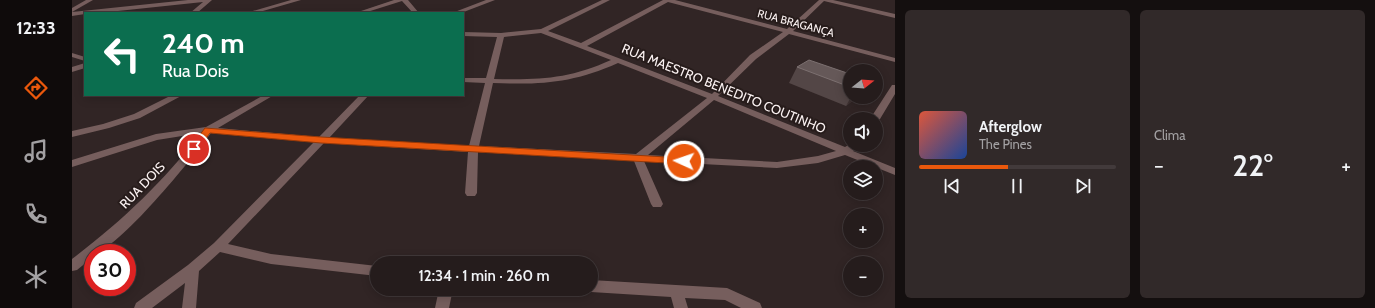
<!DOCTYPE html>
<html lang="pt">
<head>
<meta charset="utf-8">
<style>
  body { margin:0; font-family:Cabin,sans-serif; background:#312929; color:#f1f3f6; height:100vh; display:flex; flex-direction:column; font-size:15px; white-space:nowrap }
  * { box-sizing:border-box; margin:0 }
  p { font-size:13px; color:#a3a1a3 }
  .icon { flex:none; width:22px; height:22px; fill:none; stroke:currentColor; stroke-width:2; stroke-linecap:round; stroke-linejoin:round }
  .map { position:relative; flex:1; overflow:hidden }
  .side { display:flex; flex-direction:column; gap:10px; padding:10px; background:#140f0f; width:480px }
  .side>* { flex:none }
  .hud { position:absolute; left:12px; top:12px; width:380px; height:84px; border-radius:0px; box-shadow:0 2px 10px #0003,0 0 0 1px #423a3b; background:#0b6e4f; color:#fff; overflow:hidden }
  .needle { width:26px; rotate:73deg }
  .buttons { position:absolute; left:771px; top:64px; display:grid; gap:8px }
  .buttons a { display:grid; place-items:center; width:40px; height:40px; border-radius:50%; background:#251c1c; box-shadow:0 2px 10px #0003,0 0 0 1px #423a3b; font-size:20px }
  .speed { position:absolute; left:12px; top:244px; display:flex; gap:8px; font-size:20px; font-weight:700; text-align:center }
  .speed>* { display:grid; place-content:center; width:52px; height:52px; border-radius:50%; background:#251c1c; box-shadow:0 2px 10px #0003,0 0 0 1px #423a3b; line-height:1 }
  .speed .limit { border:6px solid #d22; background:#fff; color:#111 }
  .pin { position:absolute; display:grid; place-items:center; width:34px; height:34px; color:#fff; margin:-17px; border:2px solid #fff; border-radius:50%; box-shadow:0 1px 4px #0007 }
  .me { position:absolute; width:44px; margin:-22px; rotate:273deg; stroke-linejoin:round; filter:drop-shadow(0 0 3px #0008) }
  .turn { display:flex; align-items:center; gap:14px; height:84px; padding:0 12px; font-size:18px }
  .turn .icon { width:52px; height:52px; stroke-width:2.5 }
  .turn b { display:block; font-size:28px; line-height:34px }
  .big { font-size:30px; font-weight:600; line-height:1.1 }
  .side .tile { flex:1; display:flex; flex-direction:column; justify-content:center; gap:6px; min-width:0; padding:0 14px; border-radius:6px; background:#312929 }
  .song { display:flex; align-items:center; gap:12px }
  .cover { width:48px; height:48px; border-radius:6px; background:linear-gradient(135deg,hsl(10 70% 55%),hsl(220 70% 35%)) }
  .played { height:4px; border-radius:2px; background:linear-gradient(90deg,#ea580c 45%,#423a3b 45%) }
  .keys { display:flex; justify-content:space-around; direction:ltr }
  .heat { display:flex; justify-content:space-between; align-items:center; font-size:22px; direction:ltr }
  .side .tiles { flex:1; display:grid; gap:10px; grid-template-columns:repeat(2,1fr) }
  .trip { position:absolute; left:298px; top:256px; width:228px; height:40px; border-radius:20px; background:#251c1c; box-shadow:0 2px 10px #0003,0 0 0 1px #423a3b; font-weight:600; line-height:40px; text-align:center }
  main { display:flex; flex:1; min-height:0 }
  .menu { display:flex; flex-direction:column; width:72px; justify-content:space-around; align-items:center; background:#0f0b0b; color:#a3a1a3 }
  .menu .icon { width:28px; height:28px }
  .menu .current { color:#ea580c }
  .menu b { font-size:18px; color:#f1f3f6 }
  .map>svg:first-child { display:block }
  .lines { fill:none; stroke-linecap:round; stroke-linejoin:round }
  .minor { fill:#765e5d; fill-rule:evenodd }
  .wall { fill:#534646 }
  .shaded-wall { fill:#3e3131 }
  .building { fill:#655858; stroke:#7c7070 }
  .route { fill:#ea580c; stroke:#983908 }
  .labels { text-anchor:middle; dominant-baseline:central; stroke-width:4; stroke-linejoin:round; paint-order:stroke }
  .far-street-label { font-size:11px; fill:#fbf2f2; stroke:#271c1b }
  .street-label { font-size:13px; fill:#fbf2f2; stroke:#271c1b }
</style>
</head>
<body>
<main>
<nav class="menu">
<b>12:33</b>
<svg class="icon current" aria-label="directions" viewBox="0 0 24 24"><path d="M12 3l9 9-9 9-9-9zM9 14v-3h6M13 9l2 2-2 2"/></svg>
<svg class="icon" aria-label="music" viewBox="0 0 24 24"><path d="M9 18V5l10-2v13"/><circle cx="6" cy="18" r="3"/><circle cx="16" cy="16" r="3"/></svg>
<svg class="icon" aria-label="phone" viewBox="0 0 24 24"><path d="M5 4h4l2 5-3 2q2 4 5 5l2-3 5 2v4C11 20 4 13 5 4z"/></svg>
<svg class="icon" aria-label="climate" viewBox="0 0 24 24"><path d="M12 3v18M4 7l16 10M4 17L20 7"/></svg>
</nav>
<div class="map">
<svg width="823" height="308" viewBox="0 0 823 308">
  <rect width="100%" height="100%" fill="#312525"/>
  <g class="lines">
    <path class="minor" d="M14,0H21L0,12V8Z
      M116,0H140L125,13H118L131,2L27,13H13V14L0,16V12Z
      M219,0H229L184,13H174Z
      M322,0H336L347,13H341L330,1L292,13H283Z
      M414,0H423L389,13H380Z
      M530,0H538L476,31L509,43L591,0H603L715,29L747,0H761L823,14V18L752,1L721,31L823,58V62L717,34L684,59L646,96L773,147L778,144L789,145L781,151L823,168V175L773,155L746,163L705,168L572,161L591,204L589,207H581L579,204L562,161L406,152L405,193L403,196H395L393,193L396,152L252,143L156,244L199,254L305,266V276L199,264L148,252L127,271L124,308H110L113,283L80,308H62L64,303L116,265L142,243L242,142L139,133C123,155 44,253 21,253V257L5,270L0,271V259C50,221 90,183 129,133L85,140L0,167V160L84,134L134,127L192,95H202L146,128L247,137L288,95H297L257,138L397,146L413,83L391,82V78H414L425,37L391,36V32L429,33L469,29ZM596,2L711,32L678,55L640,94L515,46ZM469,33L539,60C497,79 468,80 422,79L432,37ZM546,63L635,98L564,154L407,146L421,83C470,85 501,83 546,63ZM642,100L764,151L746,156L705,162L576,155Z
      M0,53L13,57V61L0,57Z
      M13,63V68L0,72V67Z
      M820,85H823V94L808,119L804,121V119H798Z
      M100,95H111L68,118L37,128L0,137V131L31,124L62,114Z
      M519,280L655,288L688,303L690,308H669L653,300L613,298L616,308H602L599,297L519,292L514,290V289H519Z
      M367,289H381L377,308H363Z"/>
  </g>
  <path class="wall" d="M725,67L778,74V97H785L774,106L717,83Z"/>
  <path class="shaded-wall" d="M779,97H785L774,106Z"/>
  <path class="building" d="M737,60L778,74V87L725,67Z"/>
  <path class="route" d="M133,128L249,137L612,158L617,161L612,164L249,143L138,133L125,151H119L117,149Z"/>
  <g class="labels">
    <g class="far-street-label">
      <text transform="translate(724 23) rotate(15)">RUA BRAGANÇA</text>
    </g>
    <g class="street-label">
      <text transform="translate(652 88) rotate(22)">RUA MAESTRO BENEDITO COUTINHO</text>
      <text transform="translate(70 185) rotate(-46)">RUA DOIS</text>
    </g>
  </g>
</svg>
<div class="buttons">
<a><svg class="needle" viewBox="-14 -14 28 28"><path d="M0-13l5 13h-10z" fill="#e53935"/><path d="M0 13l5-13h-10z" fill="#a3a1a3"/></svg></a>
<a><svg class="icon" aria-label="sound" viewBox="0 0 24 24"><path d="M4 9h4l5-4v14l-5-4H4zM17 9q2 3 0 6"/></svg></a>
<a><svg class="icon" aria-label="layers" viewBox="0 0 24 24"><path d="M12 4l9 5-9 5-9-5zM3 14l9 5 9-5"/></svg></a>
<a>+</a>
<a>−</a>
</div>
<div class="speed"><div class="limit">30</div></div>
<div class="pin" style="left:122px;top:149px;background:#d93025"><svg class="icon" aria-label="arrive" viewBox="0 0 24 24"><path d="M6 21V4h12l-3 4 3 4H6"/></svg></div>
<svg class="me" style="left:612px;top:161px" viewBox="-20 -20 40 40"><circle r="17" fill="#ea580c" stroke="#fff" stroke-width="3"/><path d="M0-11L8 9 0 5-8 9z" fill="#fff"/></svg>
<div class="trip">12:34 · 1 min · 260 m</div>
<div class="hud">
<div class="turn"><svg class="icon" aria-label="left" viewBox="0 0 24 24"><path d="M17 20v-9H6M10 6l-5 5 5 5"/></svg><div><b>240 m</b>Rua Dois</div></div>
</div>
</div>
<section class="side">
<div class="tiles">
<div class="tile">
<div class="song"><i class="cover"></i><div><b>Afterglow</b><p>The Pines</p></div></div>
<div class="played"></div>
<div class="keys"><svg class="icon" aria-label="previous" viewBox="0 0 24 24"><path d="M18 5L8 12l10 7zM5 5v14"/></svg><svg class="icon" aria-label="pause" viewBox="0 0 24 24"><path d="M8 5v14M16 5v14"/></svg><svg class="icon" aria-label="next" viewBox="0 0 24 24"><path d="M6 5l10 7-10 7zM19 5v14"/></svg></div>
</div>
<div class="tile"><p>Clima</p>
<div class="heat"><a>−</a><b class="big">22°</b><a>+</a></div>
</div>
</div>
</section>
</main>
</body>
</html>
